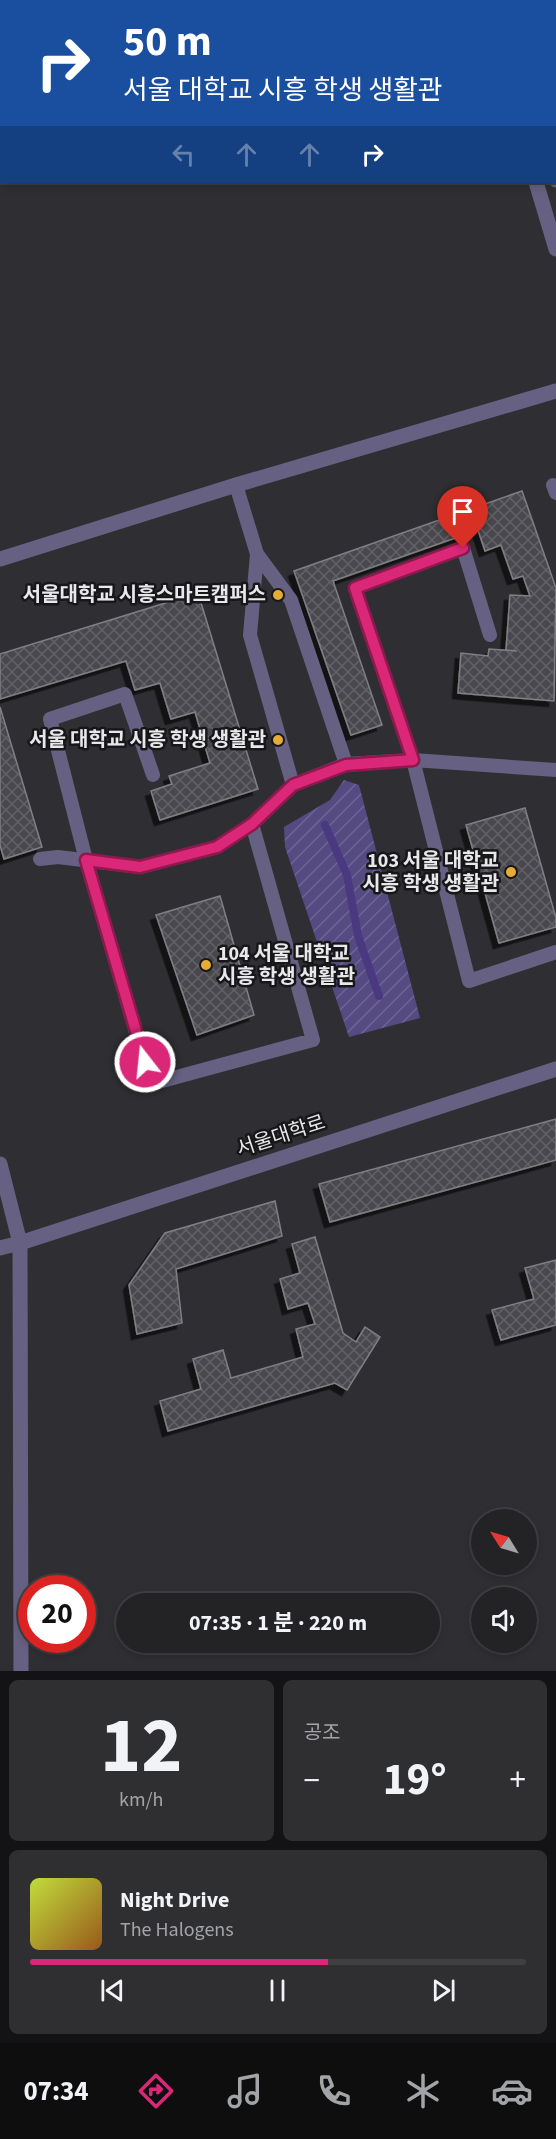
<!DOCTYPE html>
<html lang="ko">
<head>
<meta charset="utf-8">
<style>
  body { margin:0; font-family:"Source Sans 3","Noto Sans KR",sans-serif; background:#2f2f32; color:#f1f3f6; height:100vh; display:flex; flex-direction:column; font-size:22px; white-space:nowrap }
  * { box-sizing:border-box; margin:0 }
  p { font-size:20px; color:#a3a4a7 }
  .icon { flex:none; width:33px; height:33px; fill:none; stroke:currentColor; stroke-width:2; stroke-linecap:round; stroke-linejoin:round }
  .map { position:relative; height:1671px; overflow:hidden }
  .details { display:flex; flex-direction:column; gap:9px; padding:9px; background:#131315; flex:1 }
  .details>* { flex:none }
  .top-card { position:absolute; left:0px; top:0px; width:556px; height:183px; box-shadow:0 3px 9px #0003,0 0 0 2px #404043; background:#1a4fa0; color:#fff; overflow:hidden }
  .needle { width:39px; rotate:307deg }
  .buttons { position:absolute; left:471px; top:1509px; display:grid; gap:12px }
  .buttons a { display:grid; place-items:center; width:66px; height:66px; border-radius:50%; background:#232326; box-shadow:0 3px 9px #0003,0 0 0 2px #404043; font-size:30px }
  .speed { position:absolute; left:18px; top:1575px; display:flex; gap:12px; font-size:30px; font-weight:700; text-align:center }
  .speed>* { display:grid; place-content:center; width:78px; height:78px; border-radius:50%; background:#232326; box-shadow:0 3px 9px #0003,0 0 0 2px #404043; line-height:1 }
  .speed .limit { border:9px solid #d22; background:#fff; color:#111 }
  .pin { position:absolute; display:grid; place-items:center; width:51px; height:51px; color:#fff; margin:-62px -26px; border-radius:50% 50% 50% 0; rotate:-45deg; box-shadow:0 0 6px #0007 }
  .pin .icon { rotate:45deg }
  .me { position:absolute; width:66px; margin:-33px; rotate:344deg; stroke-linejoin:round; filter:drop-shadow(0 0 4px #0008) }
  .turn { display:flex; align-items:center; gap:21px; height:126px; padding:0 24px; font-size:27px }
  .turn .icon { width:78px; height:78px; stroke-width:2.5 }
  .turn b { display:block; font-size:42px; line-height:51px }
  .lanes { display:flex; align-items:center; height:57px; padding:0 24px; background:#0003; justify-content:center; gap:30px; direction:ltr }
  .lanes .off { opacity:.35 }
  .big { font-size:45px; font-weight:700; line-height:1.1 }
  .details .card { flex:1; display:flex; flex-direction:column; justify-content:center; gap:9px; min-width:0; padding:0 21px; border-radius:9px; background:#2f2f32 }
  .details .dial { align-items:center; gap:0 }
  .dial b { font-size:78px; line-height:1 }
  .song { display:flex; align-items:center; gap:18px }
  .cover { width:72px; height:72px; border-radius:9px; background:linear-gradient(135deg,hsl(70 70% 55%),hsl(30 70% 35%)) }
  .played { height:6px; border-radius:3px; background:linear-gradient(90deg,#db2777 60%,#404043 60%) }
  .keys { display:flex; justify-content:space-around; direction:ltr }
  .heat { display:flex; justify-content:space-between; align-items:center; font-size:33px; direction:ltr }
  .details .tiles { flex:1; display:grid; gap:9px; grid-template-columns:1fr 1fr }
  .card:last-child { grid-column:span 2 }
  .trip { position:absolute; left:116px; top:1593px; width:324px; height:60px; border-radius:30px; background:#232326; box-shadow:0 3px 9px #0003,0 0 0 2px #404043; font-weight:700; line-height:60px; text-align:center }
  .menu { display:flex; height:96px; justify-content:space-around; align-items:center; background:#0e0e0f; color:#a3a4a7 }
  .menu .icon { width:42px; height:42px }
  .menu .current { color:#db2777 }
  .menu b { font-size:27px; color:#f1f3f6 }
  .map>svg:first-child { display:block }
  .garden { fill:url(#garden-furrows) }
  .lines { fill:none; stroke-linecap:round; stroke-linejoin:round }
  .stream { stroke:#4a3980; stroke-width:8 }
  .building { fill:url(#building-cross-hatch); stroke:#807f85; stroke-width:1.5; filter:url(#shadow) }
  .service { stroke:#666182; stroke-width:14 }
  .minor { stroke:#666182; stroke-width:15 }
  .tertiary { stroke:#666182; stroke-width:15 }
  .route-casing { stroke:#8e194d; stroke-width:15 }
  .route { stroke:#db2777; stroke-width:10 }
  .poi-dot { fill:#e6ad36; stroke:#171719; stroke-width:2 }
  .labels { text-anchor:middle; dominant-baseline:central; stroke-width:5; stroke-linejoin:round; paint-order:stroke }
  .poi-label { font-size:20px; font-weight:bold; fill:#e8e8eb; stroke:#171719; text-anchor:end }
  .street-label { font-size:20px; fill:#e8e8eb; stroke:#171719 }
</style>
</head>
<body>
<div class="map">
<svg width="556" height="1671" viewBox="0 0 556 1671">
  <defs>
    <pattern id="garden-furrows" width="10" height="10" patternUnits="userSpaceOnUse" patternTransform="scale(1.5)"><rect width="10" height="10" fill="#554b82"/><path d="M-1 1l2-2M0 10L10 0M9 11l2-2" fill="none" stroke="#6d6594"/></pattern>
    <pattern id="building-cross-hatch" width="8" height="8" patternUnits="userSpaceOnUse" patternTransform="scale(1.5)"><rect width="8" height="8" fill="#48484d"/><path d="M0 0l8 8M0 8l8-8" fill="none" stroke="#626267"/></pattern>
    <filter id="shadow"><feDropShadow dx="-5.5" dy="5.5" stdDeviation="0" flood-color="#0009"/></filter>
  </defs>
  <rect width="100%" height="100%" fill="#2f2f33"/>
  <path class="garden" d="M344,780L359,785L420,1018L349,1037L285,847L284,827L330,800Z"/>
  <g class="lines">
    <path class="stream" d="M325,825L347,875L358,936L379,996"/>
  </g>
  <path class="building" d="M522,491L556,588L554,701L458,693L461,653L488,656L489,649L517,651L506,650L510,595L530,596L523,576L513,579L501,545L485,551L478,530L333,581L382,725L351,735L294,571Z
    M198,593L258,789L160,820L151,791L172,784L169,776L210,763L195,712L171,719L160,683L135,690L126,661L0,699V654Z
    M0,707L42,847L4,859L0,845Z
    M525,808L556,918V927L499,943L466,825Z
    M220,896L254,1015L197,1035L156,915Z
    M556,1119V1160L330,1222L319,1184Z
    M275,1201L282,1236L176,1269L182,1323L137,1334L129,1285L165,1233Z
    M315,1237L343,1333L356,1342L365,1327L380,1337L347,1390L335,1383L168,1431L160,1401L201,1389L193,1359L223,1350L231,1378L303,1357L296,1329L315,1324L308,1303L288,1309L280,1279L300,1273L292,1244Z
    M556,1260V1325L501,1340L492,1310L534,1299L525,1268Z"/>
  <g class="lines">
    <path class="service" d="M236,485L257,554L291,600L346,764
      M553,485L556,493
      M257,554L250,635L293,785
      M490,635L463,548L355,588L413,760L469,981L556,952
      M153,775L125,694L50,719L86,860L151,1084L313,1040L252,824
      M40,859L58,857L140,867L217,847L252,824L293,785L346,764L413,760L556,770"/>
    <path class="minor" d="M483,0V2
      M503,0L504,2
      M555,176L556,180
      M536,182L556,249
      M0,559L236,485L556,391
      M0,1248L20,1243"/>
    <path class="tertiary" d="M0,1164L20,1243L21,1671
      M20,1243L556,1069"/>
  </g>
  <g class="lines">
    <g class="route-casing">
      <path id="route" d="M145,1062L86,860L140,867L217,847L252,824L293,785L346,765L413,760L355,588L463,548"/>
    </g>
    <use href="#route" class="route"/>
  </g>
  <g class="poi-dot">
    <circle cx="278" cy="595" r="6"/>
    <circle cx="278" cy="740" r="6"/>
    <circle cx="511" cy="872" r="6"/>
    <circle cx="206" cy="965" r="6"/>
  </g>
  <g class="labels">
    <g class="poi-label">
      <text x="266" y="595">서울대학교 시흥스마트캠퍼스</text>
      <text x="266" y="740">서울 대학교 시흥 학생 생활관</text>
      <text x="499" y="861">103 서울 대학교<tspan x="499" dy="23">시흥 학생 생활관</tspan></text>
      <text x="218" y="954" text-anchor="start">104 서울 대학교<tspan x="218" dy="23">시흥 학생 생활관</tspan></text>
    </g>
    <g class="street-label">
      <text transform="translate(281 1136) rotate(-18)">서울대학로</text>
    </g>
  </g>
</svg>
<div class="buttons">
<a><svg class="needle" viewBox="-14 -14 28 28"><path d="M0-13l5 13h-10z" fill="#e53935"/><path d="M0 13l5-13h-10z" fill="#a3a4a7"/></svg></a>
<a><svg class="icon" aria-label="sound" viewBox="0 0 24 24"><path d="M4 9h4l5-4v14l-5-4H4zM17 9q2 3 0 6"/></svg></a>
</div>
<div class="speed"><div class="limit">20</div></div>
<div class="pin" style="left:463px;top:548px;background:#d93025"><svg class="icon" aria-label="arrive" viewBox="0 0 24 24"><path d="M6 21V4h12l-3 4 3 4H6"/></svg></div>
<svg class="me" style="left:145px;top:1062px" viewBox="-20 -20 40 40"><circle r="17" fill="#db2777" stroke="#fff" stroke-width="3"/><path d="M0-11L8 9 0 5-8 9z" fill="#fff"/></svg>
<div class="trip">07:35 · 1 분 · 220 m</div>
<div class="top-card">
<div class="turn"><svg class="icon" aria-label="right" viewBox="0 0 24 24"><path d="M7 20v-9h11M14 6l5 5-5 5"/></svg><div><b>50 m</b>서울 대학교 시흥 학생 생활관</div></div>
<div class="lanes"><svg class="icon off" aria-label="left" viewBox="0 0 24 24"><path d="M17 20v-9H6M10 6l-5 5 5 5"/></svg><svg class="icon off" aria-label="ahead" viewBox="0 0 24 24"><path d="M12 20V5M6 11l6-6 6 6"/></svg><svg class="icon off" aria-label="ahead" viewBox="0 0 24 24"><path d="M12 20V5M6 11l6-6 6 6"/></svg><svg class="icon" aria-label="right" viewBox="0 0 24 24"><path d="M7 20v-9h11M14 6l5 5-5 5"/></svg></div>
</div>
</div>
<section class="details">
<div class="tiles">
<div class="card dial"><b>12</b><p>km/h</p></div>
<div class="card"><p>공조</p>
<div class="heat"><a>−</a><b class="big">19°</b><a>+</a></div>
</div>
<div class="card">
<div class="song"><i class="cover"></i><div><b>Night Drive</b><p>The Halogens</p></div></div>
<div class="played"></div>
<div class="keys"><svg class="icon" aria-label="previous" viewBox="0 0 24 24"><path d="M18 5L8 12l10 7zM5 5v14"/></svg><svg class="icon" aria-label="pause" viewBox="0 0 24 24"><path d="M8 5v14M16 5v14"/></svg><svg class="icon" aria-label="next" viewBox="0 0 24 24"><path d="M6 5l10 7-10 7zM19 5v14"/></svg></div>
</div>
</div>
</section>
<nav class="menu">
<b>07:34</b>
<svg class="icon current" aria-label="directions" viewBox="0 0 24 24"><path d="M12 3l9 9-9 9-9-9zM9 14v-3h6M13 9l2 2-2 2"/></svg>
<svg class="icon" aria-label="music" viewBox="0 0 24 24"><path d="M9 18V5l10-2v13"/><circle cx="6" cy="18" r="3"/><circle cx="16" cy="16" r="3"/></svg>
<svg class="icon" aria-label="phone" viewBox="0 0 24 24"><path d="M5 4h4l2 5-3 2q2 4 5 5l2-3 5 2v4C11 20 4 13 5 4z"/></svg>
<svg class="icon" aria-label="climate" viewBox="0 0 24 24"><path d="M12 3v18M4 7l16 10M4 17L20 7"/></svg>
<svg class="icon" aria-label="car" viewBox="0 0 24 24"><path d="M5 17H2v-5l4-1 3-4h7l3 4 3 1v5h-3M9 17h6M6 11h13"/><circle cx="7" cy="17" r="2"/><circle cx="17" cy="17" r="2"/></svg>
</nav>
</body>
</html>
